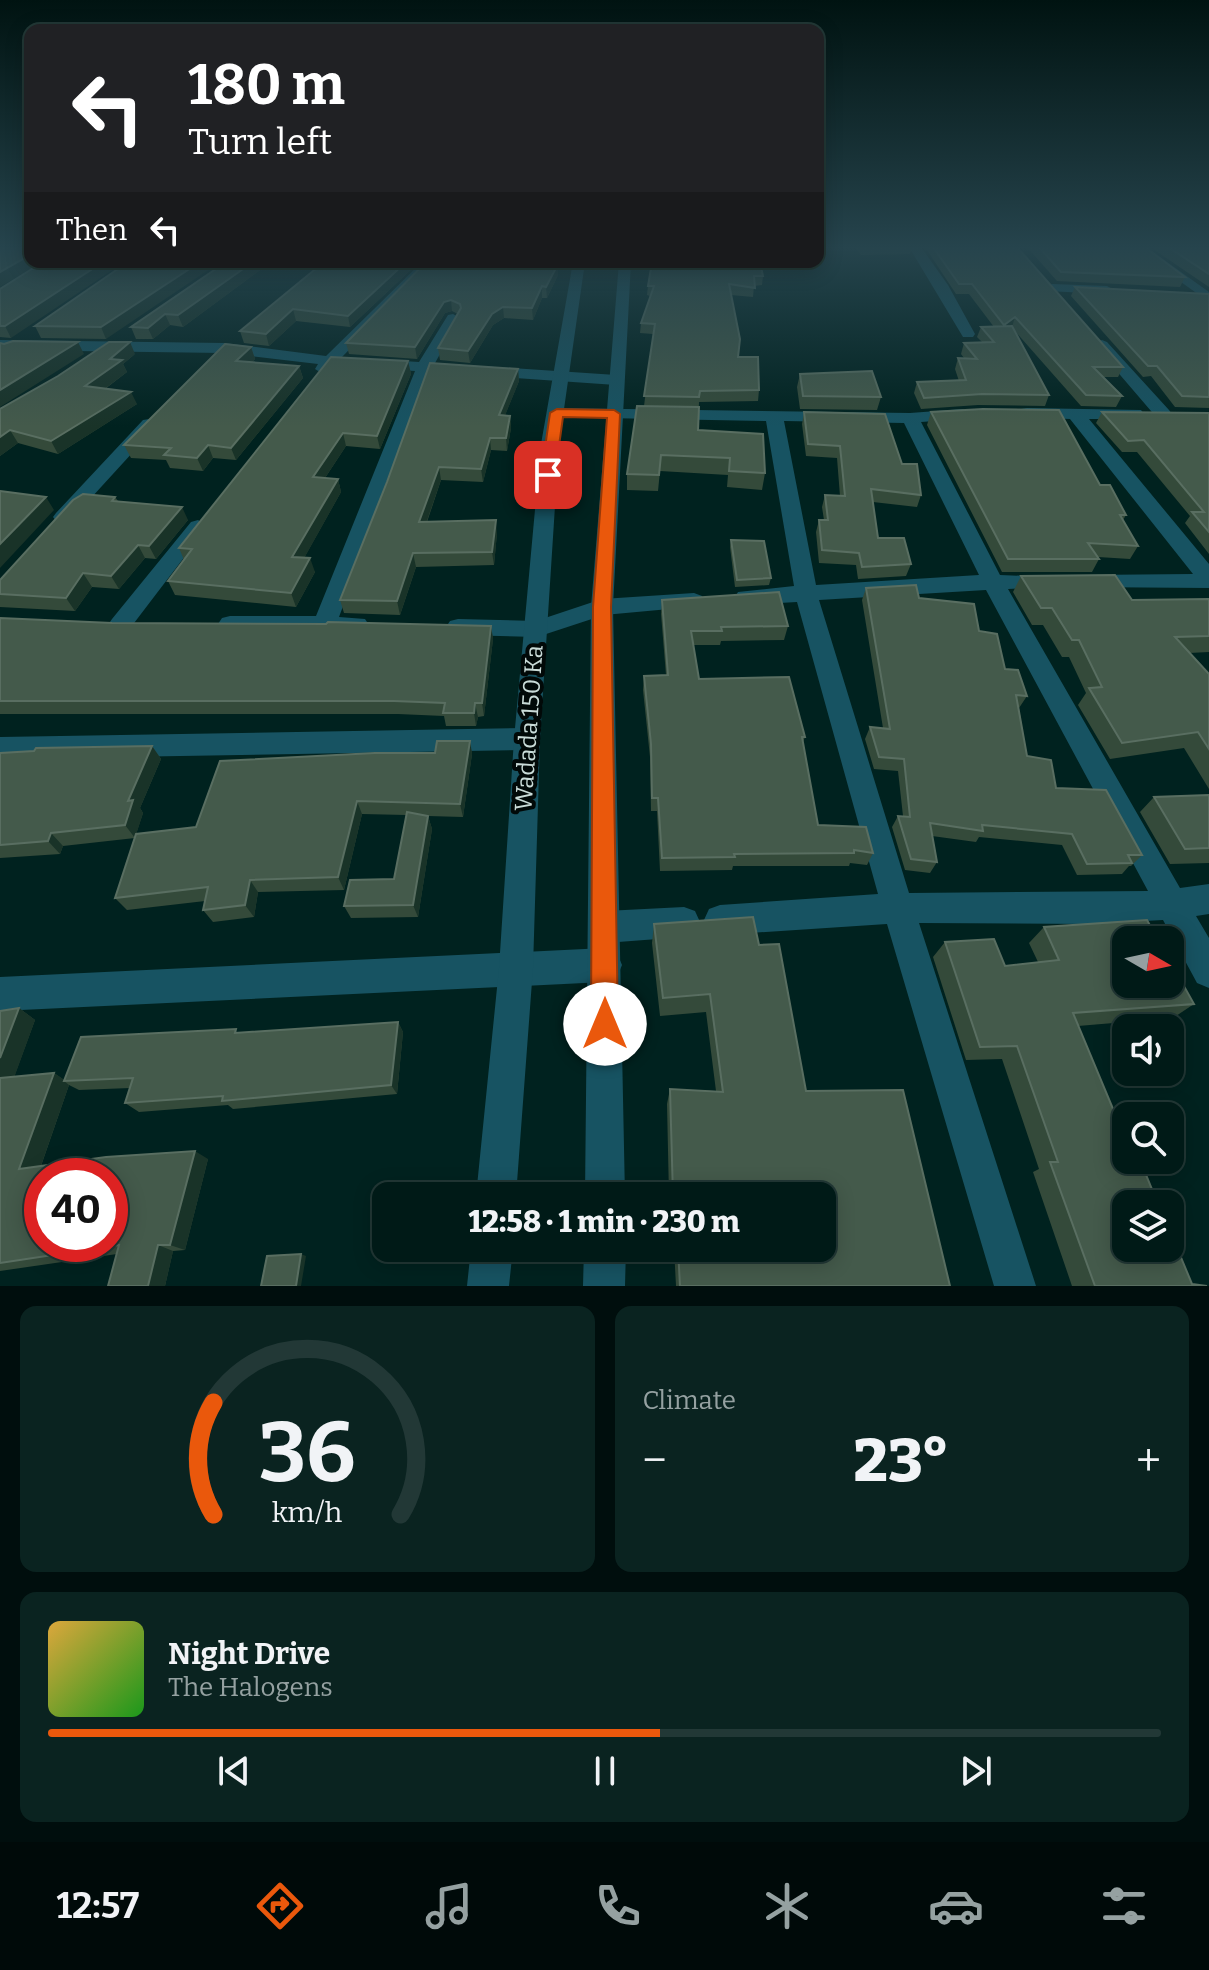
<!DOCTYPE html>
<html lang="en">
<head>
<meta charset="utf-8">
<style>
  body { margin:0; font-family:Bitter,serif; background:#0a2320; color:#f1f3f6; height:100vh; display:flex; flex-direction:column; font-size:30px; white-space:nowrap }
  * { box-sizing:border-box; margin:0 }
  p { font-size:26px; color:#95a1a1 }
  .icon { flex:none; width:44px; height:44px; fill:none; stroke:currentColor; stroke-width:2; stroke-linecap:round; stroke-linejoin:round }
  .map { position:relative; height:1286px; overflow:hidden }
  .side { display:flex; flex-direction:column; gap:20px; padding:20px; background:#000e0d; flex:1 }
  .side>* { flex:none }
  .top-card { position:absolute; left:24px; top:24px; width:800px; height:244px; border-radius:16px; box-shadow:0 4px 20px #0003,0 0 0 2px #223836; background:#202124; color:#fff; overflow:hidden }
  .needle { width:52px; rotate:99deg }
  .buttons { position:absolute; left:1112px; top:926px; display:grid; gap:16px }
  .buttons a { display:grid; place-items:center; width:72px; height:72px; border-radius:16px; background:#001a17; box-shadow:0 4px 20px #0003,0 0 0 2px #223836; font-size:40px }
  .speed { position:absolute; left:24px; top:1158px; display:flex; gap:16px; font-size:40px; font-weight:700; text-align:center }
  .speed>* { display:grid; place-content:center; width:104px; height:104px; border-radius:50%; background:#001a17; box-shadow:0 4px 20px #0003,0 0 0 2px #223836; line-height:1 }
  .speed .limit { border:12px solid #d22; background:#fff; color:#111 }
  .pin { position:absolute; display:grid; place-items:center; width:68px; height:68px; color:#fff; margin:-34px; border-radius:16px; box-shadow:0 4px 12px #0006 }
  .me { position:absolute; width:88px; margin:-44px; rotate:0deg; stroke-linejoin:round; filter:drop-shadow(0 0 6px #0008) }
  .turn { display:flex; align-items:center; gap:28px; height:168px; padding:0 32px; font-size:36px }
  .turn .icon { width:104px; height:104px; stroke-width:2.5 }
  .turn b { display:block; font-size:56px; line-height:68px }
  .then { display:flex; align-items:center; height:76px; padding:0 32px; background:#0003; gap:16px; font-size:30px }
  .big { font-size:60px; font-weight:800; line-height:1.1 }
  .side .card { flex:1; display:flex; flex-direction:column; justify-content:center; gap:12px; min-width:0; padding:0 28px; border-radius:16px; background:#0a2320 }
  .side .dial { align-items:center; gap:0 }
  .dial svg { height:208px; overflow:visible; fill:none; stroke:#223836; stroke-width:7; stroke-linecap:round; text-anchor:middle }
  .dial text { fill:#f1f3f6; stroke:none }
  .song { display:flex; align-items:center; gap:24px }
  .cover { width:96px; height:96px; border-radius:12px; background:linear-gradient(135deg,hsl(40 70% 55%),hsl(120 70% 35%)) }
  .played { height:8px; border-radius:4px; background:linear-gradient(90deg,#ea580c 55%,#223836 55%) }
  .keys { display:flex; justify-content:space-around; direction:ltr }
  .heat { display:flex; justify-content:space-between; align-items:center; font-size:44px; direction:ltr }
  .side .tiles { flex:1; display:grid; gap:20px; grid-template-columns:1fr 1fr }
  .card:last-child { grid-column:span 2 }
  .trip { position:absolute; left:372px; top:1182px; width:464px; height:80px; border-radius:16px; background:#001a17; box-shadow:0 4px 20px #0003,0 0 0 2px #223836; font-weight:800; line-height:80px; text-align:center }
  .tabs { display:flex; height:128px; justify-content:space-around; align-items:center; background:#000a09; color:#95a1a1 }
  .tabs .icon { width:56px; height:56px }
  .tabs .selected { color:#ea580c }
  .tabs b { font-size:36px; color:#f1f3f6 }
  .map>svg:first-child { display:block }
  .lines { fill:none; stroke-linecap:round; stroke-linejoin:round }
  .minor { fill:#175362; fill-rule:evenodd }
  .tertiary { fill:#175362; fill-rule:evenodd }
  .wall { fill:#344a3a }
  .shaded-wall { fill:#193328 }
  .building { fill:#445a4b; stroke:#596e61; stroke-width:2; fill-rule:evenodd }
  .route { fill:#ea580c; stroke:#983908; stroke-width:2 }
  .labels { text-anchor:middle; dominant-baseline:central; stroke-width:8; stroke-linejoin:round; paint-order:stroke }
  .street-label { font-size:24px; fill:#c9dbd8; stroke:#010908 }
</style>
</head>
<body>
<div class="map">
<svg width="1209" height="1286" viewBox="0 0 1209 1286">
  <rect width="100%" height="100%" fill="#00221f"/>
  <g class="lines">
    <path class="minor" d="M909,247H921L948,285L975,334L973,337H963Z
      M1132,247H1146L1209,292V302Z
      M422,262H435L342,357L419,362L448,315L453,314L460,318L435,363L616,375L624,380L616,385L430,372L339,617L365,619L369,625L365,631L357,633L230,632L222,630L218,624L222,618L230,616H316L415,371L334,366L323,374L315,369L318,364L224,353L0,350V340L224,343L326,356Z
      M1052,284L1107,286L1114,290L1107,294L1047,291L1045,288Z
      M1102,340L1107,342L1169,410L1172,414L1169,418H1157L1097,348V342Z
      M557,408L910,413L963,409L972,414L963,419L921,422L1000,575L1057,577L1060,582L1057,587L1008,589L1180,888L1209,884V914L1196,916L1209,938V988L1197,983L1163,920L1092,924L919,923L1036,1286H994L887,924L720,935L709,931L704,920L709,909L720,905L878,894L797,602L746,605L738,602L735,597L738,592L794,586L766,421L551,417L548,413L551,409ZM784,421L904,423L979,575L816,585ZM986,590L1148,891L909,893L819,600Z
      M1027,408L1141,410L1144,414L1135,419H1089L1209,564V588L1078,587L1075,582L1078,577L1086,575L1193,574L1070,419L1021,417L1018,413L1021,409Z
      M149,419L155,420L158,424L155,428L70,521H56L53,517L56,513L143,420Z
      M198,520L208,526L128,631L120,633L112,631L108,625L112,619L191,522Z
      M694,593L702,596L705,601L702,606L604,615L537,637L458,635L450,633L446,627L450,621L458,619L536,621L602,599Z
      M527,728L536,731L540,739L536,747L527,750L0,759V737Z
      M684,907L695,911L700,922L695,933L684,937L605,943L594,938L589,927L594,916L605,911Z
      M605,948L617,953L622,965L617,977L605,982L0,1011V977Z"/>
    <path class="tertiary" d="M573,262H585L559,444L540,739L533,968L516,1196H476L499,968L514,739L541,444Z
      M619,262H631L613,607L625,1196H585L591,607Z
      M471,1248H513L509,1286H467Z
      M584,1248H626L625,1286H583Z"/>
  </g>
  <path class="wall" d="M855,247H912L910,254L861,255Z
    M925,247H1017L1123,367L1118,377H1103L1122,396L1116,407L1081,406L1014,330L1049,395L1045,406L978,405L921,409L914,393L917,382L959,381L955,369L958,358H964L961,354L964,343L982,342L977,337L981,327H994L969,294H956Z
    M1027,247H1145L1185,277L1180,287L1057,281Z
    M1150,247H1209V287Z
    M128,262L106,339L41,338L35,326Z
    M226,262H271L183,327L170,325L153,339H136L131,327Z
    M324,262H419L350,327L296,321L269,346L244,343L240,331Z
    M426,262L557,264L558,275L547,298H542L533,320L504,318L493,325L470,363L440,360L438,348L458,314L452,311L445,313L417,359L349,354L346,343Z
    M763,276L762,285L754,286L753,297L731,295L738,357L759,390L758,401L699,402L698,430L765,473L762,490L727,487L728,475L660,471L658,491L627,490V474L644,406L653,334L640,333L641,323L650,296L647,295L648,286Z
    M1075,287L1209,294V408L1175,407L1151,376L1143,377L1071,296Z
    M0,289L11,338L0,337Z
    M251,347L255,359L252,362L299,366L303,378L236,460L213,458L203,471L170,468L166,460L131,458L124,445Z
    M135,354L123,364L127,372L105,389L137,404L58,454L18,443L0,456V409Z
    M408,361L411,374L380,449L346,446L325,478L338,479L341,492L304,558L315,572L296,607L175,595L168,581L184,560L179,548Z
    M518,369L519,381L505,415L510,416L511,428L507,451L491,450L483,482L441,480L427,522L497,533L494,565L416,567L400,615L344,613L340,600L387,482Z
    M800,374L881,397L877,410L800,409L797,387Z
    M804,412L902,464L921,495L917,507L873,502L878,538L911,564L906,576L858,579L856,565L819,563L816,532L819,520H824L822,507L825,495L840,496L837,458L806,456L802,424Z
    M931,412L1100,485L1126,515L1123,520L1138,546L1130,559L1098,557L1099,559L1092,572H1002L927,425Z
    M1102,412L1209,413V554L1185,523L1190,516L1137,452H1122L1096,423Z
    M115,497L118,501L188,520L156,559L145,558L119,589L92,587L75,611L0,607V580Z
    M731,540L771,578L769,585L735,587L730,547Z
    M1021,576L1132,600L1209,599V652L1189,653L1209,674V789L1184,748L1110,759L1078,705L1086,693L1069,657H1062L1043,625H1032L1013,592Z
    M866,588L919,598L979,631L1005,669L1027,696L1019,708L1027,756L1056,788L1142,855L1131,866H1129L1122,874L1077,875L1062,845L979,837L976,842L932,836L937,862L930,873L905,870L892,827L898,816H903L898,771L874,769L865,739L870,727L883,728L862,600Z
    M662,600L788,626L784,640L721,641L720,645H693L699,679L805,737L803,742L818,825L873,853L867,865L850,863L849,866H733L732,870L660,871L657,811H651L650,757L643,690L644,676L666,675L661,614Z
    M0,618L112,623L491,626L493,639L484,716L478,717L476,726H446L444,716L398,714H0Z
    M470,741L472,754L463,817L428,816L432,829L418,917L351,918L344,906L394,879L406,815L362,814L344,890L258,892L254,917L213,922L203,910L205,901L127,910L115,898L135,838L63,846L60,854L0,858V753L152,746L161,759L140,808L143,813L136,834L196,827L435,753Z
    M1209,795V863L1170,864L1140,812L1154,797Z
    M654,924L759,945L806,1091L950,1286H676L674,1248H822V1196H669L667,1104L670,1089L716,1091L706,1012L660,1016L652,943Z
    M1044,927L1194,1004L1173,1018L1078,1026L1126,1160L1192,1284L1207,1286H1072L1033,1172L1039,1169L1002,1059L966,1060L933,957L945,942L1005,966L1038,962L1029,943Z
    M19,1008L35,1020L14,1077L54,1073L64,1080L239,1033L398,1022L403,1032L397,1094L233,1109L228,1105L139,1112L125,1103L130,1088L79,1090L69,1085L41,1166L208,1159L185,1250L173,1251L165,1286H108L117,1254L0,1271V1011Z"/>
  <path class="shaded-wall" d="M30,255V262H42L0,287V272Z
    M103,262H124L11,338L5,326Z
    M200,262H220L106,339L101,327Z
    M253,262H271L183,327L178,315Z
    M406,262H419L350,327L348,316Z
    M558,264V275L547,298L546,287Z
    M542,286V298L533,320L532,308Z
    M451,300L452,311L445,313L417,359L415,347L444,302Z
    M503,307L504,318L493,325L470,363L468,351L492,314Z
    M293,309L296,321L269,346L266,334Z
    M165,314L170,325L153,339L148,328Z
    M1015,317L1012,327L1000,335L1004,325Z
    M78,342L84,354L0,407V390Z
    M130,342L135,354L123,364L127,372L91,399L85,386L110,359Z
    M251,347L255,359L241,373L236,361Z
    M408,361L411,374L380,449L377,436Z
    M299,366L303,378L236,460L231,448Z
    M518,369L519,381L500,428L499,415Z
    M131,392L137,404L58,454L51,441Z
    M510,416L511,428L507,451L506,438Z
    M10,430L18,443L0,456V437Z
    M343,433L346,446L317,490L313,477Z
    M490,438L491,450L483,482L481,469Z
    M208,445L213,458L203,471L197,458Z
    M439,467L441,480L422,535L419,522Z
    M338,479L341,492L297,571L292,557Z
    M46,497L54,510L0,568V544Z
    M182,507L188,520L156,559L149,546Z
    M496,520L497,533L494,565L492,552Z
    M138,545L145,558L119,589L111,576Z
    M413,553L416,567L400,615L397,601Z
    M310,558L315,572L296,607L291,593Z
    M83,573L92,587L75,611L66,598Z
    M491,626L493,639L484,716L482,703Z
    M475,703L478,717L476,726L474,713Z
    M470,741L472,754L463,817L460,804Z
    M152,746L161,759L140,808L143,813L135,838L125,825L128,801Z
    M357,801L362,814L344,890L338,877Z
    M428,816L432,829L418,917L413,905Z
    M51,833L63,846L60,854L48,841Z
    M250,880L258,892L254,917L245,905Z
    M19,1008L35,1020L10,1089L0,1083V1058Z
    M398,1022L403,1032L397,1094L391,1085Z
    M54,1073L66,1081H64L69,1085L37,1177L19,1169Z
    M195,1151L208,1159L185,1250L170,1245Z
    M158,1245L173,1251L165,1286H148Z
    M301,1254L306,1256L301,1286H296Z"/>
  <path class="building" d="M0,247H30V255L0,272Z
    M933,247H1017L1123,367H1093L1122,396L1086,395L1015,317L1004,325L972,284H959Z
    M1039,247H1145L1185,277L1061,272Z
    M1168,247H1209V274Z
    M43,262H103L5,326H0V289Z
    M128,262H200L101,327L35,326Z
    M226,262H253L178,315L165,314L148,328L131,327Z
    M324,262H406L348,316L293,309L266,334L240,331Z
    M426,262H552L551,264H558L546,287L542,286L532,308L503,307L492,314L468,351L438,348L461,308L460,304L451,300L444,302L415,347L346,343Z
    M652,262H760L763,276H754L755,288L729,284L740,339L738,357H758L759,390L700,391L699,397L644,396L655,324L641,323L654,286H648Z
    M1075,287L1209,294V397L1182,396L1157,366H1148Z
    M1012,326L1049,395L982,394L924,398L917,382L966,380L958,358L977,359L964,343L994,342L981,327Z
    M13,341L78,342L0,390V343L4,344Z
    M109,342H130L110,359L122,360L85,386L131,392L51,441L10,430L0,437V409L58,376Z
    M225,344L251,347L236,361L299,366L231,448L208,445L197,458L164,455L171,448L124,445Z
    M331,357L408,361L377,436L343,433L313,477L338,479L292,557L310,558L291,593L168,581L192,549L179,548Z
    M430,363L518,369L499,415L510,416L506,438H490L481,469L439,467L419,522L496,520L492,552L413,553L397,601L340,600L387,482Z
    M872,371L881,397L803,396L800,374Z
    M637,406L699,407L698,430L763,434L765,473L729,471L730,458L661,455L659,475L627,474Z
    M983,409L1059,410L1100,485H1110L1126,515H1120L1138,546L1088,543L1099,559H1008L931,412Z
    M804,412L885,414L902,464H917L921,495L871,489L878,538H904L911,564L862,567L859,553L822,550L819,520H828L825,495L845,496L840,446L808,444Z
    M1102,412L1209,413V532L1192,512H1204L1144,440L1128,441Z
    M0,491L46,497L0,544Z
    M83,494L115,497L112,501L182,507L149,546L138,545L111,576L83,573L66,598L0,594V580L73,500Z
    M731,540L764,541L771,578L737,580Z
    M1115,575L1132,600L1209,599V636L1175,637L1209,674V749L1198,732L1122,743L1089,688L1102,687L1079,640H1072L1052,608H1041L1021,576Z
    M916,585L919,598L974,604L979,631L997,634L1005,669L1018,670L1027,696L1016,695L1027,756L1051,760L1056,788L1106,790L1142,855H1128L1132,863L1087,864L1072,834L982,825L983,831L930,823L937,862L911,859L898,816L910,817L904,759L879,757L870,727L890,729L866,588Z
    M779,592L788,626L721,627L722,631H691L699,679L789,677L805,737H802L818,825L866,827L873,853L854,850V853L734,854L735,857L662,858L658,798H652L651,744L644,676L668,675L662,600Z
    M0,618L112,623L326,624L328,622L491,626L482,703H475L474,713H443L445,703L394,701H0Z
    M437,741H470L460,804L357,801L338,877L250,880L245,905L203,910L208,887L115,898L136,834L196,827L220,761L375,753H435Z
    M152,746L128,801L133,800L125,825L51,833L48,841L0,845V753L34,751L36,748Z
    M1209,795V848L1185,849L1154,797Z
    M407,812L428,816L413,905L344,906L350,880L394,879Z
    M753,917L759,945L779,944L806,1091L903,1090L950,1286H680L678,1248H822V1196H673L670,1089L723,1092L710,994L663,998L654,924Z
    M1147,920L1158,940H1126V984H1170V961L1194,1004L1073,1013L1126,1140V1160H1140L1158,1204H1126V1248H1170V1231L1192,1284L1207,1286H1095L1050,1162H1058L1017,1046L980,1047L945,942L994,939L1005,966L1059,960L1044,927Z
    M19,1008L0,1058V1011Z
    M398,1022L391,1085L222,1101L223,1096L125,1103L133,1078L64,1081L81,1037L236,1029L235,1033Z
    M54,1073L19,1169L106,1157L195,1151L170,1245H158L148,1286H108L119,1245L0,1263V1078ZM42,1176H110V1244H42Z
    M301,1254L296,1286H261L267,1256Z"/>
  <linearGradient id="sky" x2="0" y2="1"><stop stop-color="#001311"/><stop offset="0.58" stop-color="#26444d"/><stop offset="1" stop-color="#26444d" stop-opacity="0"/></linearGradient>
  <rect width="1209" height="427" fill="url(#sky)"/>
  <path class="route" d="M557,409L614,410L620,414L611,607L618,1024L614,1033L605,1037L595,1033L591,1024L593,607L607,418L563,417L555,475L548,479L541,475L550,413Z"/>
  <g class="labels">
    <g class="street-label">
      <text transform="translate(529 728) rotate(-86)">Wadada 150 Ka</text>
    </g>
  </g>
</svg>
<div class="buttons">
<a><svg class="needle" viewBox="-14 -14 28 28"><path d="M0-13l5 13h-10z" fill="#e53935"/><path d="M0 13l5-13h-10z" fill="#95a1a1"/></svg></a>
<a><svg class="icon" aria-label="sound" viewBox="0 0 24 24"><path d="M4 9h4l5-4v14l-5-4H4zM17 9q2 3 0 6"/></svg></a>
<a><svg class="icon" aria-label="search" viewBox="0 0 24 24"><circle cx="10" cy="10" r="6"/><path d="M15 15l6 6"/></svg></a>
<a><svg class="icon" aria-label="layers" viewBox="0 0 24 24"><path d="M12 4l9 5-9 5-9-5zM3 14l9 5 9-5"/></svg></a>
</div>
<div class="speed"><div class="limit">40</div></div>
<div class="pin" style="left:548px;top:475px;background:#d93025"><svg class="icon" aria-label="arrive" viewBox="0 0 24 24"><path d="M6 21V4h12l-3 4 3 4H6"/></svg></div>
<svg class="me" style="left:605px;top:1024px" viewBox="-20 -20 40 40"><circle r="19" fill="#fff"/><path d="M0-13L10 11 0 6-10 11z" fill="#ea580c"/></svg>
<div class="trip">12:58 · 1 min · 230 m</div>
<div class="top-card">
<div class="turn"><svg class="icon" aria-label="left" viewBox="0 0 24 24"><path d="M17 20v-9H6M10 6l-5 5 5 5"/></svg><div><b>180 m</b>Turn left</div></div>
<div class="then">Then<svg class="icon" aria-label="left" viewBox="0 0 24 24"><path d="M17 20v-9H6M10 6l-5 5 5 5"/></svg></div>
</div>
</div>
<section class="side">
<div class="tiles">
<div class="card dial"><svg viewBox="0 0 100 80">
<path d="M14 69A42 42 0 1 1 86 69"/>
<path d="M14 69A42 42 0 0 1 14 26" stroke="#ea580c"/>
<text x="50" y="56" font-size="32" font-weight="700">36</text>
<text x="50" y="72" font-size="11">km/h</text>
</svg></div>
<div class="card"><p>Climate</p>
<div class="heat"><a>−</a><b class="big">23°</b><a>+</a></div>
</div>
<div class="card">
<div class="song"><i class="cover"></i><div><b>Night Drive</b><p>The Halogens</p></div></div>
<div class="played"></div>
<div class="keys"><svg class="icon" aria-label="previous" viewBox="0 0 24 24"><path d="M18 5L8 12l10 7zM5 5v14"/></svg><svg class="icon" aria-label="pause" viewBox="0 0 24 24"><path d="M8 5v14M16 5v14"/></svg><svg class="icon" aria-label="next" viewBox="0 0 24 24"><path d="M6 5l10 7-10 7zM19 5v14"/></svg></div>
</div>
</div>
</section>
<nav class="tabs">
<b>12:57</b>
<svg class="icon selected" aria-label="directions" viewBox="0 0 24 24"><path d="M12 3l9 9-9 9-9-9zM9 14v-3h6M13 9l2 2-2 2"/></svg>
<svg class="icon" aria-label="music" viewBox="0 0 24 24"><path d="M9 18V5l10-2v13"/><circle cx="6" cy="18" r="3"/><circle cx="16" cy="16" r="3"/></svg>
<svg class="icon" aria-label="phone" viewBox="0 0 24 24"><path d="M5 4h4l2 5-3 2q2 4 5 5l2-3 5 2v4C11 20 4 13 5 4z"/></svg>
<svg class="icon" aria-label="climate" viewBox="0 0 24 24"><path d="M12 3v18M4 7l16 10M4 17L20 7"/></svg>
<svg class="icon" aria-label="car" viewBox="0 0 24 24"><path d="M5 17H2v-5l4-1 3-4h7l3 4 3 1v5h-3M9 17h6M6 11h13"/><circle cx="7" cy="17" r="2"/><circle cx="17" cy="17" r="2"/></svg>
<svg class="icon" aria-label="filters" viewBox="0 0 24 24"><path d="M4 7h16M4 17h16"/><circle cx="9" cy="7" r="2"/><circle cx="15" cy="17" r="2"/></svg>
</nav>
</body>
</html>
